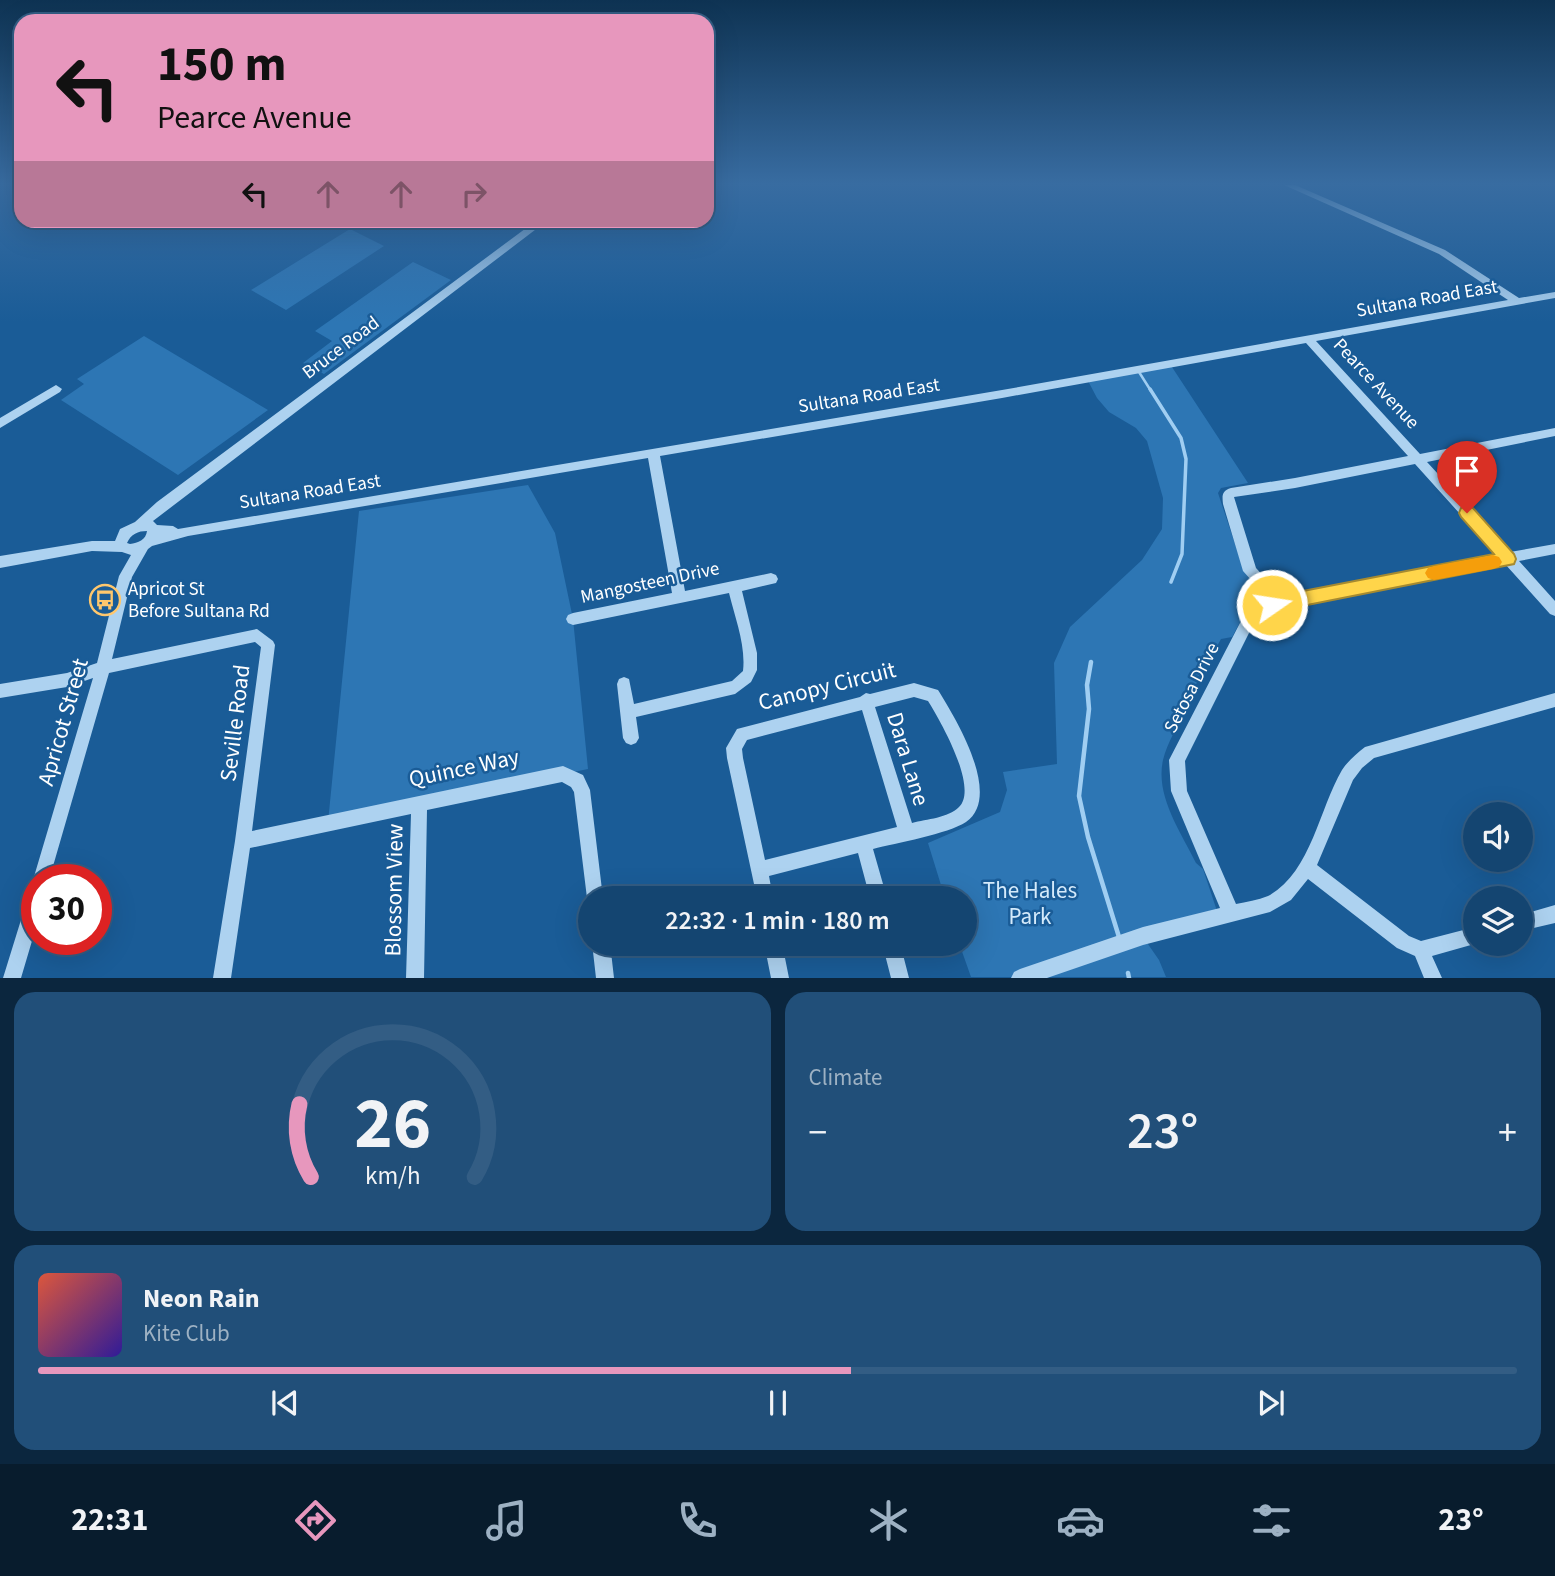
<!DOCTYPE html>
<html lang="en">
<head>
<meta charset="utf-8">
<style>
  body { margin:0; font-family:"Source Sans 3",sans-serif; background:#214f79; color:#f1f3f6; height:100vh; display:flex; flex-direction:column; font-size:26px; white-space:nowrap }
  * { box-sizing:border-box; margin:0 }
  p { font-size:23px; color:#9db1c3 }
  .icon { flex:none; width:38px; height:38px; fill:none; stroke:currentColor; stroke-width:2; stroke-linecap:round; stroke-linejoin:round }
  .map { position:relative; height:978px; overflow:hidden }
  .panel { display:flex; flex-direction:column; gap:14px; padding:14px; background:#0b263e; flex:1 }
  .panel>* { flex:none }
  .guide { position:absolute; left:14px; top:14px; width:700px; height:214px; border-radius:21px; box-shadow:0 7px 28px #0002,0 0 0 2px #335d84; background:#e797bd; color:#111; overflow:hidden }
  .controls { position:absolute; left:1463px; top:802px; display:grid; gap:14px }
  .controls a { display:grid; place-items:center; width:70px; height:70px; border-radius:50%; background:#144571; box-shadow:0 7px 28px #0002,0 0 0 2px #335d84; font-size:35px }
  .speed { position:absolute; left:21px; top:864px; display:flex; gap:14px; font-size:35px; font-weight:700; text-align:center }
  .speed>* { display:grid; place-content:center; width:91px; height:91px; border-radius:50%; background:#144571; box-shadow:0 7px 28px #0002,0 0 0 2px #335d84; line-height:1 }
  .speed .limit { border:10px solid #d22; background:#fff; color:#111 }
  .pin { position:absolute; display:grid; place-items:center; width:60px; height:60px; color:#fff; margin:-72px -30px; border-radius:50% 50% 50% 0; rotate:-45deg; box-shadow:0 0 7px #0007 }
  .pin .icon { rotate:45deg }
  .me { position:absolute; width:77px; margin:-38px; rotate:77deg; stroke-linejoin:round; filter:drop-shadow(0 0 5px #0008) }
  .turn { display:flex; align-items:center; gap:24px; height:147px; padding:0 28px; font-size:32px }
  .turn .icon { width:91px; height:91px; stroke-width:2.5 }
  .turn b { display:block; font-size:49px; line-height:60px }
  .lanes { display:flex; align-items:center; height:66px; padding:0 28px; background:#0003; justify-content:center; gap:35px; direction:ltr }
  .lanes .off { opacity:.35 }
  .big { font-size:52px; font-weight:600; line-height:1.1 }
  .panel .widget { flex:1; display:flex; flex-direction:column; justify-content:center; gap:10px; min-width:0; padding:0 24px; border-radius:21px; background:#214f79 }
  .panel .dial { align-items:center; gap:0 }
  .dial svg { height:182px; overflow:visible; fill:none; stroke:#335d84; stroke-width:7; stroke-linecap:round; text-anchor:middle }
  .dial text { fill:#f1f3f6; stroke:none }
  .song { display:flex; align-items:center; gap:21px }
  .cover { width:84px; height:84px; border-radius:10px; background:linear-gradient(135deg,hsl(10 70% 55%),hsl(250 70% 35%)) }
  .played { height:7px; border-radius:4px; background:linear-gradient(90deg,#e797bd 55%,#335d84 55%) }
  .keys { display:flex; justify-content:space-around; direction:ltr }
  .heat { display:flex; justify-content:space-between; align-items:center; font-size:38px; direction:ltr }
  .panel .tiles { flex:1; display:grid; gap:14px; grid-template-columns:1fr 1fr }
  .widget:last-child { grid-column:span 2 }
  .trip { position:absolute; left:578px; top:886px; width:399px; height:70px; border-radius:35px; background:#144571; box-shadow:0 7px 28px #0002,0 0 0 2px #335d84; font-weight:600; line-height:70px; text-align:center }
  .menu { display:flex; height:112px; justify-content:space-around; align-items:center; background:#081c2d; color:#9db1c3 }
  .menu .icon { width:49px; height:49px }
  .menu .selected { color:#e797bd }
  .menu b { font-size:32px; color:#f1f3f6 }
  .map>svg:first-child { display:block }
  .green { fill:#2d76b4 }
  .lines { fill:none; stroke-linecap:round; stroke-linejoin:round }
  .stream-far2 { stroke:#a0cef2; stroke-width:2.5 }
  .stream-far1 { stroke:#a0cef2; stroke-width:3.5 }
  .stream { stroke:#a0cef2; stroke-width:4.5 }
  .minor { fill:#add2f0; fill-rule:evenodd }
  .route { fill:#ffd54a; stroke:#a68a30; stroke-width:2 }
  .slow { fill:#f59e0b }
  .labels { text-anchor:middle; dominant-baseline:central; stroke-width:5; stroke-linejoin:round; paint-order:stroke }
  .street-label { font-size:19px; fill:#fff; stroke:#1a5c97 }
  .poi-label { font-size:19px; fill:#fff; stroke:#1a5c97; text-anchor:start }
  .near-street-label { font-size:23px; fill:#fff; stroke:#1a5c97 }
  .near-park-label { font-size:23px; fill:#d4eafb; stroke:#1a5c97 }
</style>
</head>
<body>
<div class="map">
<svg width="1555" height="978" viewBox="0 0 1555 978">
  <rect width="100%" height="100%" fill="#1a5c97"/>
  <path class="green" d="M350,229L384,246L286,310L251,290Z
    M413,262L451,280L324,374L303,363L332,341L315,331Z
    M144,336L268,410L178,475L61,400L84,384L77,379Z
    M1170,364L1248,483L1221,488L1218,493L1243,568L1259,592V599L1244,615L1232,637L1221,639L1184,706L1185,710C1178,726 1167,743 1163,760C1155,796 1181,832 1196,863L1203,869L1219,917L1143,937L1159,960L1166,977H971L959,943H964V898H945L928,843L1000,812L1007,790L1003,772L1057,764L1054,663L1070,627L1142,560L1162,529L1163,498L1147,441L1136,428L1109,412L1097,398L1087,379Z
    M528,485L555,533L573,619L588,769L328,822L359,511Z"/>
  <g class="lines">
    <path class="stream-far2" d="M1139,372L1151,391"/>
    <path class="stream-far1" d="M1150,389L1181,438L1186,459L1182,554L1171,582"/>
    <path class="stream" d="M1091,662L1087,685L1089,709L1079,796L1088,837L1119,937
      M1128,973L1129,978"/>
    <path class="minor" d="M1284,185H1295L1445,250L1519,298L1555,292V298L1316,341L1420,454L1555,428V436L1427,462L1510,552L1555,544V554L1519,561L1555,601V616L1550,614L1505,564L1281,608L1261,617L1251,629L1185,761L1187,791L1236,904C1246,902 1258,900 1268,896C1311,873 1319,809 1342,770C1348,761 1356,754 1365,747L1555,693V707L1374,758L1362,768L1353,780L1317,865L1409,936L1421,941L1475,927V943H1478L1432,956L1442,978H1424L1415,956L1397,948L1308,879L1291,900L1270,912L1143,945L1047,978H1011L1014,972L1020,969L1143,927L1220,908L1171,791L1169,760L1241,621L1251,609L1269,600L1243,571L1223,504C1222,495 1222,491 1231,488L1295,478L1408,456L1306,343L1002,398L660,456L685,591L771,573L776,575L778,579L776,583L742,591L757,653V670L751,682L735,694L636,717L639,738L636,743L631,745L626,743L623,738L617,684L619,679L624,677L629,679L634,704L732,681L743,671C746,645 735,618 729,593L573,625L568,623L566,619L568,615L573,613L672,593L648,458L188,536L152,546L148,549L132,577L112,659L257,629L273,641L275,645L252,831L563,766L583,775L590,790L603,898H590V904L587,898L574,792L571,787L562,782L427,810L424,978H406L411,814L250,848L231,978H213L235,841L261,647L255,642L109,673L49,880H37V924L21,978H3L29,894L31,888L36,886L33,880L93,678L67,687L0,698V684L67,673L97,663L119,576L131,555L122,552L92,551L0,568V556L92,541H115L120,529L135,522L157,502L537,220H548L153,521L157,525L173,526L178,529L1002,390L1508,300L1439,254ZM1415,464L1497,555L1282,596L1256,568L1234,497L1295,488ZM147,531C146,540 138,543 130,544L127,543C131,534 138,531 147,531Z
      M56,385L62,389L60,392L0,428V418Z
      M914,683L938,690C956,719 1003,796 966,822C948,834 896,843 873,849L887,898H870L858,853L769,876L773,898H757L727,758L726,748L737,729L860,697L866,693L870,694ZM914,697L928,701C940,720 979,788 959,807C948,818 927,819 912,823L875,707ZM862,710L897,827L765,860L743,758L742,749L747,740Z
      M1555,905V923L1521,931V915Z
      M592,943H610L614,978H596Z
      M764,943H782L789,978H771Z
      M882,943H900L909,978H891Z"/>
  </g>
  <linearGradient id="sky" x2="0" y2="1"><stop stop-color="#0e3353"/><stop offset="0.57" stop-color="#386ca1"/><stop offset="1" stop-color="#386ca1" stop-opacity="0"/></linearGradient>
  <rect width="1555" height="322" fill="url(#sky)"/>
  <path class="route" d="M1467,506L1473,508L1514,554L1516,559L1514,564L1272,612L1265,610L1263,605L1265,599L1272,597L1494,554L1461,517L1459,513L1461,508Z"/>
  <path class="slow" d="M1493,555L1499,557L1502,562L1499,567L1493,569L1434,580L1428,578L1425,573L1428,568L1434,566Z"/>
  <defs>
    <g id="bus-ring" transform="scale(1.575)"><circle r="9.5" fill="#1a5c97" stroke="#ffc76d" stroke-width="1.5"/><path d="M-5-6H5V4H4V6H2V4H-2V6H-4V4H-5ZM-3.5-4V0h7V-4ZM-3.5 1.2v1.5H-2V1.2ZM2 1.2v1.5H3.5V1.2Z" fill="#ffc76d"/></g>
  </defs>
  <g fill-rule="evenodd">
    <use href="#bus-ring" x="105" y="600"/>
  </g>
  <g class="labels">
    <g class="street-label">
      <text transform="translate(1427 299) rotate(-10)">Sultana Road East</text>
      <text transform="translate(341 348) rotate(-37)">Bruce Road</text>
      <text transform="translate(1376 384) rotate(47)">Pearce Avenue</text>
      <text transform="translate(869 396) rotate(-9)">Sultana Road East</text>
      <text transform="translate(310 492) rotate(-9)">Sultana Road East</text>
      <text transform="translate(650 583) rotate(-12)">Mangosteen Drive</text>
      <text transform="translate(1192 688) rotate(-63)">Setosa Drive</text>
    </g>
    <g class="poi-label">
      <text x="128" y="589">Apricot St<tspan x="128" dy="22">Before Sultana Rd</tspan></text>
    </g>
    <g class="near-street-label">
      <text transform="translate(827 686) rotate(-14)">Canopy Circuit</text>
      <text transform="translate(63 722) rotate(-74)">Apricot Street</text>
      <text transform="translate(235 723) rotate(-83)">Seville Road</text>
      <text transform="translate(908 759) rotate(73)">Dara Lane</text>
      <text transform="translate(464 768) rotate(-12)">Quince Way</text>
      <text transform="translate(394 890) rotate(-89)">Blossom View</text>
    </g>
    <g class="near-park-label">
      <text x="1030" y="890">The Hales<tspan x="1030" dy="26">Park</tspan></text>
    </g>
  </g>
</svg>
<div class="controls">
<a><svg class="icon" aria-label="sound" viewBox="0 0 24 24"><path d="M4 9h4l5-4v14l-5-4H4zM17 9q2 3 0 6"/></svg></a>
<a><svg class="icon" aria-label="layers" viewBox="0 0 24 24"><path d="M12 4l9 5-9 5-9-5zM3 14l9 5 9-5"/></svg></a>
</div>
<div class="speed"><div class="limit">30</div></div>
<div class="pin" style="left:1467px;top:513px;background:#d93025"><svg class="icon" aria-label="arrive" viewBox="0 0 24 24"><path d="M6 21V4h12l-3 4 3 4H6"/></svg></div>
<svg class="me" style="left:1272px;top:605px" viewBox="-20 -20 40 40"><circle r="17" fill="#ffd54a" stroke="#fff" stroke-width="3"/><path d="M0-11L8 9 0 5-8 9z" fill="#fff"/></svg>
<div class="trip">22:32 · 1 min · 180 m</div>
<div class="guide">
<div class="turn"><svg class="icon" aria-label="left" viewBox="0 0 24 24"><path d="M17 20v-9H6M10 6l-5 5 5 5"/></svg><div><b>150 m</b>Pearce Avenue</div></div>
<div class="lanes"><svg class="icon" aria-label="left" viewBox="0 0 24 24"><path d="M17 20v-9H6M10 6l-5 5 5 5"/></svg><svg class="icon off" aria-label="ahead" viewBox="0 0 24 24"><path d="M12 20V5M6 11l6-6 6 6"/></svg><svg class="icon off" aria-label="ahead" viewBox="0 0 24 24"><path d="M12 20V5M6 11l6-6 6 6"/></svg><svg class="icon off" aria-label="right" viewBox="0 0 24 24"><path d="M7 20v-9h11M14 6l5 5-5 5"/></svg></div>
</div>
</div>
<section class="panel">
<div class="tiles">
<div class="widget dial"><svg viewBox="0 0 100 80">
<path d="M14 69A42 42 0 1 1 86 69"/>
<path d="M14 69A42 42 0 0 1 9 37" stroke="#e797bd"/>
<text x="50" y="56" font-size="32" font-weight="700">26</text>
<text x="50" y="72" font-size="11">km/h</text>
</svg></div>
<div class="widget"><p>Climate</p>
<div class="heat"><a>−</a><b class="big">23°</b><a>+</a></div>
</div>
<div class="widget">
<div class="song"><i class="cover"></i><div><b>Neon Rain</b><p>Kite Club</p></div></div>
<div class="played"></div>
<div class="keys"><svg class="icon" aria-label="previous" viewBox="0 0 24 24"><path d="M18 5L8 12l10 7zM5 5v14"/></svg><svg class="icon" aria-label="pause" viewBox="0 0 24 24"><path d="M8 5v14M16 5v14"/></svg><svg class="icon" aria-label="next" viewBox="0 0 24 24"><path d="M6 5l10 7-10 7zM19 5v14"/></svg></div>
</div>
</div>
</section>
<nav class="menu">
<b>22:31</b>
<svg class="icon selected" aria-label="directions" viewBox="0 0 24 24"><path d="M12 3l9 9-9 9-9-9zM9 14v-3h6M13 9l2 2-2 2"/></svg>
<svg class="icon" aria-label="music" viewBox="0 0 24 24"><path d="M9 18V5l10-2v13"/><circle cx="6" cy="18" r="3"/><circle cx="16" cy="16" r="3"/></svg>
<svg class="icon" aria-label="phone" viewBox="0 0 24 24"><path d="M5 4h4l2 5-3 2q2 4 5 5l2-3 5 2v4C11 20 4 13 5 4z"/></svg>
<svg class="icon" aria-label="climate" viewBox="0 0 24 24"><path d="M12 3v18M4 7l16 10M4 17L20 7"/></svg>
<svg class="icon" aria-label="car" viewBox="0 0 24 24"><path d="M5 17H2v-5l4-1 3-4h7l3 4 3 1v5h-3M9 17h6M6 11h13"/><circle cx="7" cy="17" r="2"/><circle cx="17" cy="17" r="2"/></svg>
<svg class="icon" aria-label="filters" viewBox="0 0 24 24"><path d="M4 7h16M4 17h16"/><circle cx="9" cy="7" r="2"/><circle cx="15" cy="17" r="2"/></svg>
<b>23°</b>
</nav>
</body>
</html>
